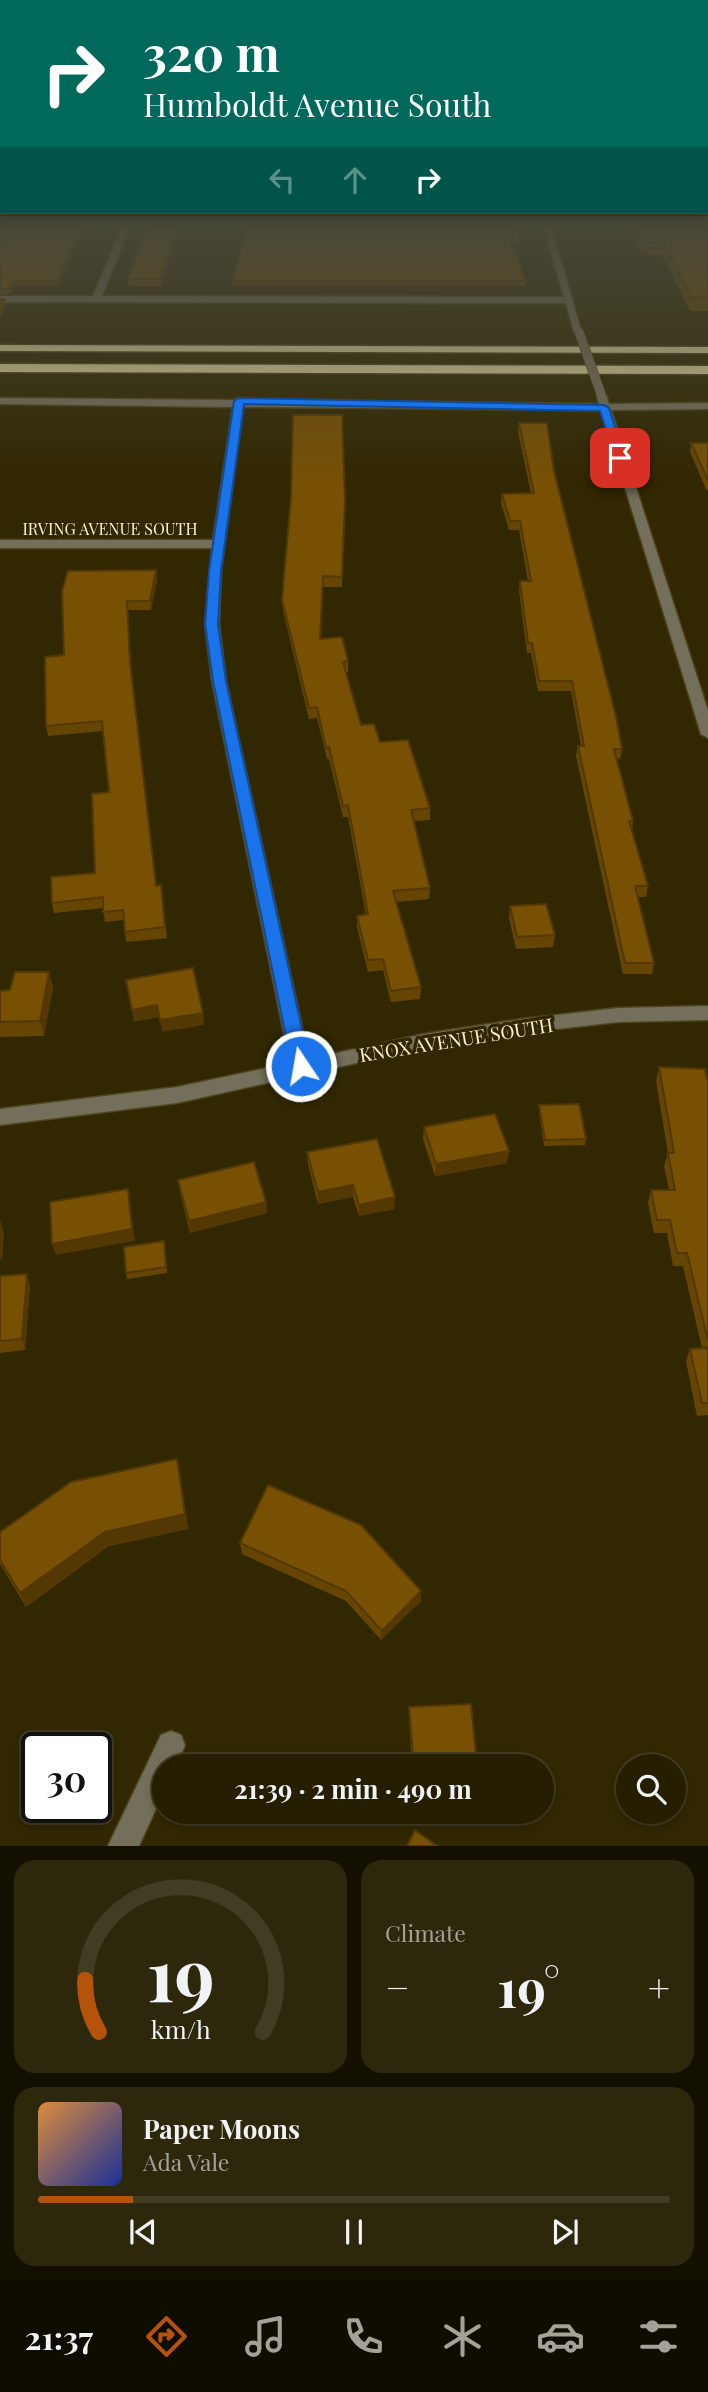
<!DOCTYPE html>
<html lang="en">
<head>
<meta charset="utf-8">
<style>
  body { margin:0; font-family:"Playfair Display",serif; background:#2d270b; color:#f1f3f6; height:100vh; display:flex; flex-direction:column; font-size:26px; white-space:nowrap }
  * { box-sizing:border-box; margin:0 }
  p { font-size:23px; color:#a3a299 }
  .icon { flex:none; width:38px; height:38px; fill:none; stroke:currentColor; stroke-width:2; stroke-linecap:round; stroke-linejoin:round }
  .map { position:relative; height:1846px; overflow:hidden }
  .side { display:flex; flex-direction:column; gap:14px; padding:14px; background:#141001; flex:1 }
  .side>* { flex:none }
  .banner { position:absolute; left:0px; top:0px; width:709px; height:214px; box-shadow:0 4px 10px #0003,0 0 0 2px #423c23; background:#00695c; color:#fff; overflow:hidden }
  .tools { position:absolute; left:616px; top:1754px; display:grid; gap:14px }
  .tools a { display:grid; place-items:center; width:70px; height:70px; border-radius:50%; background:#251e01; box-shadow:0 4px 10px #0003,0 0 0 2px #423c23; font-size:35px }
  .speed { position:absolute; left:21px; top:1732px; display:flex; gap:14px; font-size:35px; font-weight:700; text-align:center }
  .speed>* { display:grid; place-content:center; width:91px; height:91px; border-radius:50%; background:#251e01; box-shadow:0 4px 10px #0003,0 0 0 2px #423c23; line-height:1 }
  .speed .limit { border:4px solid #111; border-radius:10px; background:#fff; color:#111 }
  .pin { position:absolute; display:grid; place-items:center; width:60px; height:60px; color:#fff; margin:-30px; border-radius:14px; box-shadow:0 4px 10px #0006 }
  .me { position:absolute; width:77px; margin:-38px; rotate:348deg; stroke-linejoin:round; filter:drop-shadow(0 0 5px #0008) }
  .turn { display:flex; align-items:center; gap:24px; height:147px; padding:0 28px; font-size:32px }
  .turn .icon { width:91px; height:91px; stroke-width:2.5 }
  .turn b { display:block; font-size:49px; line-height:60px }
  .lanes { display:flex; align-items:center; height:66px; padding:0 28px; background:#0003; justify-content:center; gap:35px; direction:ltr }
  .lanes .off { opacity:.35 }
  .big { font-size:52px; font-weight:700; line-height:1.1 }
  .side .widget { flex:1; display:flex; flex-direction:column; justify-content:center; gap:10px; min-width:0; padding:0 24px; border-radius:21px; background:#2d270b }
  .side .dial { align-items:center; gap:0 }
  .dial svg { height:182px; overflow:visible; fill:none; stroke:#423c23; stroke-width:7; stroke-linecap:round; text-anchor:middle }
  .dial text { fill:#f1f3f6; stroke:none }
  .song { display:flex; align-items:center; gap:21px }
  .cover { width:84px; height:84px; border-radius:10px; background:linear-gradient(135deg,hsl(30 70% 55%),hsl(230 70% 35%)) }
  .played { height:7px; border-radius:4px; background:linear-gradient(90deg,#b45309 15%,#423c23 15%) }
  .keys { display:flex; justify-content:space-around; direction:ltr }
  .heat { display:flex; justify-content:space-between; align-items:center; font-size:38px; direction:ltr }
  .side .tiles { flex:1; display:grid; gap:14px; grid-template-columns:1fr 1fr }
  .widget:last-child { grid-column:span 2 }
  .trip { position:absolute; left:152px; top:1754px; width:402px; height:70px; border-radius:35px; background:#251e01; box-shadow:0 4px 10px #0003,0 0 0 2px #423c23; font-weight:700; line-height:70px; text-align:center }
  .menu { display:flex; height:112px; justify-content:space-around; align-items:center; background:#0f0c00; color:#a3a299 }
  .menu .icon { width:49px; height:49px }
  .menu .on { color:#b45309 }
  .menu b { font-size:32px; color:#f1f3f6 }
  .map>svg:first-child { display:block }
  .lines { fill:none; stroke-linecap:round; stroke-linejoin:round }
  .minor-casing { stroke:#4d441f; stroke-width:3 }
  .highway-casing { stroke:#4d441f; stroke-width:3 }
  .minor { fill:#746f5a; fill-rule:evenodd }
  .highway { fill:#ded29d; fill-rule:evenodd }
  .minor-bridge-casing { stroke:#4d441f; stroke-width:10; stroke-linecap:butt }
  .minor-bridge { stroke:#746f5a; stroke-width:9 }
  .wall { fill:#664503 }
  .shaded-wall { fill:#533803 }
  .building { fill:#775004; stroke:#533803; stroke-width:2 }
  .route { fill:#1a73e8; stroke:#114b97; stroke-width:2 }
  .labels { text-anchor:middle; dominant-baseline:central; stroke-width:7; stroke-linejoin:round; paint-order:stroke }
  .far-street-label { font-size:16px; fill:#f6f0d6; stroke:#312801 }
  .street-label { font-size:19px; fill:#f6f0d6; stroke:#312801 }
</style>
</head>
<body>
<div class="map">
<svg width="708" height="1846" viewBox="0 0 708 1846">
  <rect width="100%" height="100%" fill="#312801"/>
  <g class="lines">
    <g class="minor-casing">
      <path id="minor" d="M550,223L654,225L658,227L654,229H552L582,334L574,332L566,303L0,302V296H93L121,229L0,228V224ZM129,229H544L564,297L102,296Z
        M602,394L606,395L609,404L708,403V409L611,410L708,711V738L701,734L601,410L243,407L221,571L219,624L226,681L309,1059L424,1034L522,1019L618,1008L708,1006V1020L618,1022L522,1033L424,1048L177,1103L0,1125V1109L177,1087L290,1063L212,681L205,624L212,548H0V540H213L233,407L0,404V398L234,400L239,398L244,400L599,404L597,397Z
        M171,1731L181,1735L185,1745L176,1766H164V1791L139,1846H108L161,1735Z"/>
    </g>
    <g class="highway-casing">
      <path id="highway" d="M0,345L708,347V353L0,351Z
        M0,364L708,366V374L0,372Z"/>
    </g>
    <use href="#minor" class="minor"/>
    <use href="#highway" class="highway"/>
    <g class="minor-bridge-casing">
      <path id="minor-bridge" d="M579,332L601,394"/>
    </g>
    <use href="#minor-bridge" class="minor-bridge"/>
  </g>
  <path class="wall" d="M633,223H708V311H690L662,255H642L632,232Z
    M178,225V232L161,286H129L128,279Z
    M0,226L83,231L58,286H14L11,293L0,294Z
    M515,227L519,240V245H513L525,281V286H233V281Z
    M342,415V587H323L321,639L348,661V672H346L361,725L380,742L430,808V820L414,821L430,888L429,899L396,902L421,987L420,999L391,1002L383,970L368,972L357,927V916L366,915L348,817H343L329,759H327L317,718L309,719L283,611L282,600Z
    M519,423L554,471L622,749L620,759H617L633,821L632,831L648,886L646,897H638L654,963L652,974H623L576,756L578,746H581L571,691H538L531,653H527L519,591L520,581H528L519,530H509L501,503L502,494L531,493L518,432Z
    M691,443H708V491L706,489L690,452Z
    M156,570L157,580L151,610H128L131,671L156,886L161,885L167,938L126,942L124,920L105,922L103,908L54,913L52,903L95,873L109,792L103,731L48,736L46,726L64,655Z
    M510,906L555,935L553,947L516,949L509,918Z
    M53,987L44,1036L0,1037V991Z
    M659,1067L708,1082V1415L697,1416L686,1361L690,1349L702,1348L683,1266H673L667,1233H654L648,1203L651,1190H669L664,1166L668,1153L656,1081Z
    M539,1105L586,1139L585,1145L544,1146L539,1112Z
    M424,1127L507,1163L435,1176L423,1139Z
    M307,1152L394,1209L359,1216L353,1197L318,1204L308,1164Z
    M178,1180L266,1202L267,1213L190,1233L180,1192Z
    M164,1241L167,1273L127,1279L126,1273Z
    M0,1276L30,1285L25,1350L0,1353Z
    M180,1474L188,1529L109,1546L26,1607L0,1564V1532Z
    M240,1543L421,1591V1601L381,1640L346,1601L242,1554Z
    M409,1707L477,1766H412L409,1716Z"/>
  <path class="shaded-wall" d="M178,225V232L161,286L160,279Z
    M82,227L83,231L58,286L57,281Z
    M14,281V286L11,293L10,289Z
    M5,300L6,305L0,318V311Z
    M156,570L157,580L151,610L150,601Z
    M49,972L53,987L44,1036L40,1021Z
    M157,1005L159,1017L134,1022L132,1010Z
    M203,1013L204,1025L162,1032L160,1020Z
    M509,1151L507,1163L435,1176L436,1164Z
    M353,1185V1197L318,1204V1192Z
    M128,1189L135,1241L56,1255L52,1244Z
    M395,1197L394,1209L359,1216V1205Z
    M266,1202L267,1213L190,1233L189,1221Z
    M0,1220L4,1234L2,1262L0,1257Z
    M27,1274L30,1285L25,1350L22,1339Z
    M177,1459L188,1529L109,1546L26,1607L20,1593Z
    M421,1591V1601L381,1640L382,1631Z"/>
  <path class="building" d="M635,223H708V297H692L663,242H644Z
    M149,225H178L160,279H128Z
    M0,226L82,227L57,281H14L10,289H0Z
    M246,227H515L519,240H511L525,281H233Z
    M0,299L5,300L0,311Z
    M293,415H342L345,500L342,577L323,576L320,639L342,637L348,661L343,662L361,725L374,724L380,742L408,740L430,808L411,810L430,888L393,891L421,987L391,991L383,959L368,960L357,916L368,914L348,805L343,806L329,747L326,748L317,707L309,708L282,600L291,496Z
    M519,423H547L554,471L616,717L622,749H614L633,821H629L648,886H635L654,963H625L578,746H584L572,681H539L532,643H528L520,581H531L520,521H510L502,494L534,493Z
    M691,443H708V480Z
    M156,570L150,601H127L130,662L156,886L161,885L165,927L125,932L123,910L103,912V897L52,903L51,877L95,873L92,794L109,792L102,721L46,726L45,657L64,655L62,591L68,571Z
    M546,904L555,935L517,937L510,906Z
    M193,968L203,1013L160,1020L157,1005L132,1010L126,980Z
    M15,972H49L40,1021L0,1022V991L10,990Z
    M659,1067L705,1069L708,1082V1341L687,1253H677L670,1220H657L651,1190H675L668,1153H674Z
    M579,1104L586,1139L545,1140L539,1105Z
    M495,1114L509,1151L436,1164L424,1127Z
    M377,1139L395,1197L359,1205L353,1185L318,1192L307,1152Z
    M254,1162L266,1202L189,1221L178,1180Z
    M128,1189L132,1229L52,1244L50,1202Z
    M164,1241L166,1267L126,1273L124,1247Z
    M27,1274L22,1339L0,1341V1276Z
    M708,1348V1403H702L690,1349Z
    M177,1459L185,1514L105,1532L20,1593L0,1560V1532L71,1482Z
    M268,1485L361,1525L421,1591L382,1631L346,1591L240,1543Z
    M471,1704L477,1766H414L409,1707Z
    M415,1830L437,1846H407Z"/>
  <linearGradient id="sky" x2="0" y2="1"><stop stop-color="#1b1601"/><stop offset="0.46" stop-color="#484838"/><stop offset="1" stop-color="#484838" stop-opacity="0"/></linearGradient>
  <rect width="708" height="482" fill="url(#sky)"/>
  <path class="route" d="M239,398L604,405L609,408L625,458L620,461L615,458L600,411L244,404L221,571L218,624L226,681L310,1066L301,1073L292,1066L213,681L205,624L209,571L234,401Z"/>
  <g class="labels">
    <g class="far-street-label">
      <text x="110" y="528">IRVING AVENUE SOUTH</text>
    </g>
    <g class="street-label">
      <text transform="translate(456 1039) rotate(-9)">KNOX AVENUE SOUTH</text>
    </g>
  </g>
</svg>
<div class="tools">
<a><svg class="icon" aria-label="search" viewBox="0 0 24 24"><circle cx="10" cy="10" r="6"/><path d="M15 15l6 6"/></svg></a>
</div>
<div class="speed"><div class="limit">30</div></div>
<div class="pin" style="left:620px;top:458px;background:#d93025"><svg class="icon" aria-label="arrive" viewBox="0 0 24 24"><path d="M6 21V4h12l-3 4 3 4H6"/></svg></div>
<svg class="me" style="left:301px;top:1066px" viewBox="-20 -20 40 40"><circle r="17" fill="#1a73e8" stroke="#fff" stroke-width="3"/><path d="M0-11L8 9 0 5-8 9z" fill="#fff"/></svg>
<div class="trip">21:39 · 2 min · 490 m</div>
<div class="banner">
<div class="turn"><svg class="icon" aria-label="right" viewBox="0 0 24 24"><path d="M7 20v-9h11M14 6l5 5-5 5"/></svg><div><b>320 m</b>Humboldt Avenue South</div></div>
<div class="lanes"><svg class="icon off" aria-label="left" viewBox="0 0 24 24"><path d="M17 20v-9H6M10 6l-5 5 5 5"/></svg><svg class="icon off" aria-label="ahead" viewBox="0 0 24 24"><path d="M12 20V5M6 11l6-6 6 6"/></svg><svg class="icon" aria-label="right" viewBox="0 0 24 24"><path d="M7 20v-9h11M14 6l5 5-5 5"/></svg></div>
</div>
</div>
<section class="side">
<div class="tiles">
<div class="widget dial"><svg viewBox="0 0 100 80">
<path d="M14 69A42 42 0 1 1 86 69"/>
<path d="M14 69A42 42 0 0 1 8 46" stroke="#b45309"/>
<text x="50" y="56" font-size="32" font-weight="700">19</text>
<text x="50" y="72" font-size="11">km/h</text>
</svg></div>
<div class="widget"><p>Climate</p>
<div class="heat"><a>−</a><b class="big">19°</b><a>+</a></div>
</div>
<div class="widget">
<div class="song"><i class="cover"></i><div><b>Paper Moons</b><p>Ada Vale</p></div></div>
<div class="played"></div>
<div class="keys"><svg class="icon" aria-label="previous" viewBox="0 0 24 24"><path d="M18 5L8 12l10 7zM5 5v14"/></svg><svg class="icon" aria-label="pause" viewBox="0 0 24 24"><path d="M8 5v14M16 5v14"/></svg><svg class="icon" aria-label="next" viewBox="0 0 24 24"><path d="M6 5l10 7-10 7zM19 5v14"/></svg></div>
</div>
</div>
</section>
<nav class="menu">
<b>21:37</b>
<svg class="icon on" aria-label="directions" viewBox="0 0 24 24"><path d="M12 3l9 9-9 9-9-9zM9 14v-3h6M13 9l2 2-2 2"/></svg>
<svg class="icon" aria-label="music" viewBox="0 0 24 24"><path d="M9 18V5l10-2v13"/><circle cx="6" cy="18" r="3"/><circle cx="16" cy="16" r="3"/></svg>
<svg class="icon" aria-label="phone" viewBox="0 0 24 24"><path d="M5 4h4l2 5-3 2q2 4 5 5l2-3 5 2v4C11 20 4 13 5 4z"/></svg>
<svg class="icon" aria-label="climate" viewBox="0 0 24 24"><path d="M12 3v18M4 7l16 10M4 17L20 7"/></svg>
<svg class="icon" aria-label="car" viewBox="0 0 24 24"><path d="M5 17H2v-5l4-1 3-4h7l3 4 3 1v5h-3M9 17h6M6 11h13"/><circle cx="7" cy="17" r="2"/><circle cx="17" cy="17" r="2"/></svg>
<svg class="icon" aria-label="filters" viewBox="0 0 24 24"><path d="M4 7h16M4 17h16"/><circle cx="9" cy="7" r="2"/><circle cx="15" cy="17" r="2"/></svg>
</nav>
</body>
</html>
